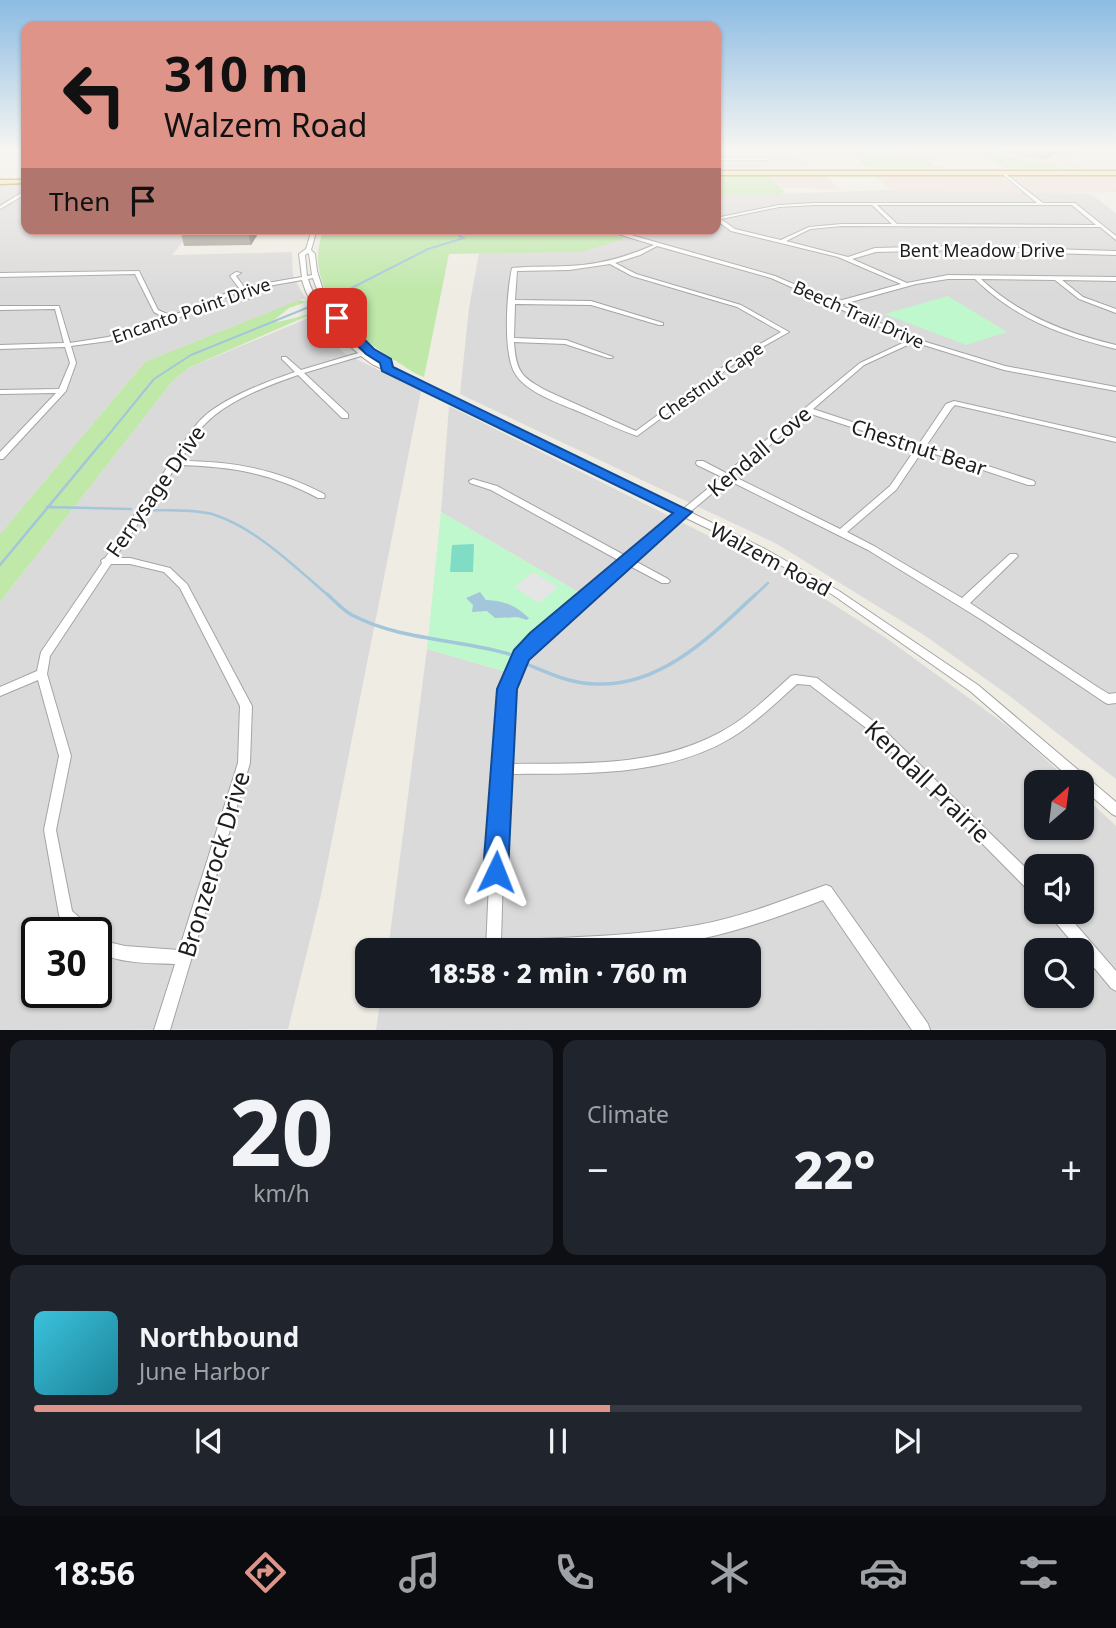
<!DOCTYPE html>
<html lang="en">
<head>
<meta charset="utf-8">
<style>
  body { margin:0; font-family:"Noto Sans",sans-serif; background:#20242c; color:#f1f3f6; height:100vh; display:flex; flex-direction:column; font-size:26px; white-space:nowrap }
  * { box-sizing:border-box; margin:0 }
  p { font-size:23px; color:#9ea1a6 }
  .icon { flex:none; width:38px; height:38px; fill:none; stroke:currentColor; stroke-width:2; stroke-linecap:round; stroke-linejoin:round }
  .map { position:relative; height:1030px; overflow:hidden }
  .details { display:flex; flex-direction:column; gap:10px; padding:10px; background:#0d0f14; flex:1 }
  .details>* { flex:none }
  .guide { position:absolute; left:21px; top:21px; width:700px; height:214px; border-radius:14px; box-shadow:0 2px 5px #0004; background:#de9489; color:#111; overflow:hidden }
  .needle { width:46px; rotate:28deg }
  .buttons { position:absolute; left:1024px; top:770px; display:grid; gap:14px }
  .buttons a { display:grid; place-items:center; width:70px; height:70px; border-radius:14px; background:#171b24; box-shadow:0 2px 5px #0004; font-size:35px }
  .speed { position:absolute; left:21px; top:917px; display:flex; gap:14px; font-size:35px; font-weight:700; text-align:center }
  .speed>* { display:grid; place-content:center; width:91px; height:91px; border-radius:50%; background:#171b24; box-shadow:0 2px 5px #0004; line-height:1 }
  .speed .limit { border:4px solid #111; border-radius:10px; background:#fff; color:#111 }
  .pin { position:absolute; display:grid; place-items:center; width:60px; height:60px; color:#fff; margin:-30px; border-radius:14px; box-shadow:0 4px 10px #0006 }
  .me { position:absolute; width:77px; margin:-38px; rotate:2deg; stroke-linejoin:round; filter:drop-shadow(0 0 5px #0008) }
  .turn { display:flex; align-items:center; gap:24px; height:147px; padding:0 28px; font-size:32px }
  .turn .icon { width:91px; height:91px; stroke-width:2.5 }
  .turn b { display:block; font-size:49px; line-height:60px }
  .then { display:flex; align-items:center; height:66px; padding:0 28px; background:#0003; gap:14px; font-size:26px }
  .big { font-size:52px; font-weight:800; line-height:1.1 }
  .details .widget { flex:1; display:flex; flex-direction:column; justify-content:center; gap:10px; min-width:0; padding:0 24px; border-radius:14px; background:#20242c }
  .details .dial { align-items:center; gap:0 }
  .dial b { font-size:91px; line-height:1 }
  .song { display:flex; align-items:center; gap:21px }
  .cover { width:84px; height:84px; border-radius:10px; background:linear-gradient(135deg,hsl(190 70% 55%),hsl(190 70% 35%)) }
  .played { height:7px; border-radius:4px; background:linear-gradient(90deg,#de9489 55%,#363941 55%) }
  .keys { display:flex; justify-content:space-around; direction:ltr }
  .heat { display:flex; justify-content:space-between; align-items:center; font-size:38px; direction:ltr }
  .details .tiles { flex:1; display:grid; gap:10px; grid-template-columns:1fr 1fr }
  .widget:last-child { grid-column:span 2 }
  .trip { position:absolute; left:355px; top:938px; width:406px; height:70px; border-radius:14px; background:#171b24; box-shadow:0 2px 5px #0004; font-weight:800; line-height:70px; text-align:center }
  .menu { display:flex; height:112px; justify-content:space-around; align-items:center; background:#090b0e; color:#9ea1a6 }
  .menu .icon { width:49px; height:49px }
  .menu .on { color:#de9489 }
  .menu b { font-size:32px; color:#f1f3f6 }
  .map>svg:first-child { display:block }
  .residential { fill:#dbdada; fill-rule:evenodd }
  .commercial { fill:#efd7d2 }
  .grass { fill:#bfe8a9 }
  .park { fill:#bff8cc }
  .pitch { fill:#81dcc6 }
  .parking { fill:#e5e5e5 }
  .water { fill:#a3c6db }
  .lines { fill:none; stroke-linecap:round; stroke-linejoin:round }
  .stream-far2 { stroke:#a3c6db; stroke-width:2 }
  .stream-far1 { stroke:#a3c6db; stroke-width:2.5 }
  .stream { stroke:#a3c6db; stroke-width:3.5 }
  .minor-casing { stroke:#a4a4a4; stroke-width:2 }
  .major-casing { stroke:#937703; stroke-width:3 }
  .minor { fill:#fff; fill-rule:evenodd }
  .major { fill:#fadf9b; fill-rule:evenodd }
  .wall { fill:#a7a199 }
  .shaded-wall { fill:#88837d }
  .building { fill:#c2bbb2; stroke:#88837d; stroke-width:2 }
  .route { fill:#1a73e8; stroke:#114b97; stroke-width:2 }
  .labels { text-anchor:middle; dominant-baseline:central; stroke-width:5; stroke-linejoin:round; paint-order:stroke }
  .far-street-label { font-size:18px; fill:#1d1d1d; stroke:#fff }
  .street-label { font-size:21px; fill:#1d1d1d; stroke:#fff }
  .near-street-label { font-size:24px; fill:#1d1d1d; stroke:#fff }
</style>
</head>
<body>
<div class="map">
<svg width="1116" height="1030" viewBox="0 0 1116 1030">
  <rect width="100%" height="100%" fill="#eeece3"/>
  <path class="residential" d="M716,150H794L811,167L716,168Z
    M870,150H958L936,161H922Z
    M26,184V229H193L172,255L292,252L293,276L305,298L145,362L0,534V185Z
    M890,190L1091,194L1116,213V779L1011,697L924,635L777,544L460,394L469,308L479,253L622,239L597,229H716V196Z
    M311,317L344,353L421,391L321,895L288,1029L0,1030V602L171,383L188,368ZM37,933H96V992H37Z
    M449,406L789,576L886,638L1017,733L1070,782H1036V828H1082V794L1116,826V1029L376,1030L381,996H749V950H388L427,649L503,671L526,640L580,593L441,512ZM1036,866H1082V912H1036ZM1036,950H1082V996H1036Z"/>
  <path class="commercial" d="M972,150H1116V169H1083Z
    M822,172L839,189L780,188L764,173Z
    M871,173H905L917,182L908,173L997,174L1023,193L893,191Z
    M1008,174L1116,175V192L1032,193Z"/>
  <path class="grass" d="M852,150L936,161L930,164L944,168L865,167Z
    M976,152L1056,165L1066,169L1006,168Z
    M716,175H766L785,192L779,195L716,196Z
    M324,229H597L624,239L581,252L449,254L424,377C412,373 402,364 391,358C349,331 301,284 324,229Z
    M299,300L306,302L289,308L274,320L278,322L314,313L188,368L171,383L0,602V534L145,362Z"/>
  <path class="park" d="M948,296L1007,332L966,345L885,314Z
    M441,512L580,593L526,640L503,671L427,649Z"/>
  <path class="pitch" d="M474,544L473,572H450L452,545Z"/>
  <path class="parking" d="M1086,150H1116V169H1083L1069,161Z
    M533,572L558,587L539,603L514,587Z"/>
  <path class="water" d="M480,592L486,600C506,601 516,606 529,618L527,620L517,617L495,618L487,611L472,612L473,605L466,598Z"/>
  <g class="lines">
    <path class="stream-far2" d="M332,298L428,249L464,238L459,236L469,229
      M101,444L154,379L191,355L309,307"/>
    <path class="stream-far1" d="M47,507L131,509
      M150,510C170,511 196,509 215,515C257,529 295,567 329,596
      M0,565L102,442
      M754,596L768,583"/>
    <path class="stream" d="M327,594C335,601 343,610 352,615C399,640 458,639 509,654
      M529,665C551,674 572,684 596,684C661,687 712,635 756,594"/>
    <g class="minor-casing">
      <path id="minor" d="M0,153H3L4,154L0,155Z
        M716,158H769L771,159L769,160H716Z
        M1002,171L1043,203H1075L1116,236V240L1100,227L842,226L810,229L786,241L848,257L875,248L954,246L1116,251V255L954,250L876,252L852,259L907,283L948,275L1116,277V281L1062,280L1083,297L1116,309V313L1079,299L1055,280L981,279C1019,315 1066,333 1116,345V349C1061,335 1016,319 975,279H948L916,284L840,305L916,339L1005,366L1116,387V391L1004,370L914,342L864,365L813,409L919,444L946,404L954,401L1116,438V442L955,405L952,408L926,446L1034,481L1035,483L1034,485H1028L923,450L896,490L847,532L874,546L962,598L1010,554H1016L1018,556L1016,558L970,603L1099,688L1109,694L1116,693V703L1108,704L1104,702L982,620L868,550L728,480L690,512L765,549L839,591L978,685L1116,802V816L1112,814L1082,788V782H1075L970,691L833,595L759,553L684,517L633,560L668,579L670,581L668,583H662L628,565L525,658L513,689L507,764C578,763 654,768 719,733C746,719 769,696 791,676L795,675L817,678L882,728L1036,878V895L1031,893L874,734L810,685L797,684C776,703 755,723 731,738C664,778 581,773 506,774L501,941C566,937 633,937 698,925C742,917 784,900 826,885L831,887L928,1024L930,1030H912L823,900C783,915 743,930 700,939C630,952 558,950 486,950L494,769L501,689L517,653L620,561L491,490L470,483L469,481L473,479L497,486L626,556L677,513L372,364L361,356L304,373L348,414V418H342L298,375C267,386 228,400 205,424C195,434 188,449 180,461C232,461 277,469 324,494L325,496L324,498H318C272,473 229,466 177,465L115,558H130L170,568L187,584L252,706L250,763L170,1030H154L175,964C148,963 120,964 96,951V935L108,942L125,946L179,950L238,763L240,706L180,588L164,572L130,564H111L50,656L47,674L71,756L56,830L72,911L91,928L93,933H75L61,920L59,915L44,830L59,756L38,680L0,696V687L37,671L41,652L102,563L101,561L103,559L105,558L169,465L167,463L172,461C180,448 188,435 197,424C216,400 266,382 295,372L282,359V357H286L301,370L358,353C334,333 310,310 302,280L246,290L251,297L248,299L246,298L241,291L164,324L109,341L71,346L76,363L66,391L3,459H0V452L56,393L0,394V390L59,389L70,363L65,347L0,349V345L64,343L55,309L0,310V306H59L70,343L108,337L167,319L154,312L135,274L0,277V273L139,271L158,310L172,316L239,288L230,276L236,272L241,273L236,276L244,287L302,277L299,254L306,249L312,229H317L311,250L315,254L317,271L322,287L329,302L349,328L361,340L388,361L390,368L683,509L722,477L697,465L696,463L697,461H703L726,473L860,363L909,340L771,278L657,246L640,255L615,263L636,274L741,305L789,332L738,361L637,436C620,430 603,422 587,415C567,406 528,394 516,375C502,355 507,291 512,268C530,266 549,267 568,266C599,265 626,257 654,245L602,229H610L775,276L835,302L901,284L838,257L731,231L716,220V218L779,205L814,203H1037L1001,173ZM814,205H872L892,224H842L809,227L781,240L735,229L721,219L779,207ZM877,205H1072L1096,225L897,224ZM308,253L309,254L312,275L307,276L305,255ZM610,264L632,276L737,307L781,332L734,359L636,431L547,391C521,377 516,372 514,342L565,344L608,358H612L613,357L566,340L514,338L515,304L591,305L659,325H663V323L591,301L515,300L517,271L569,270ZM313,278C324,315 353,341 383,363V365C354,351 317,310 308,279ZM808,413L916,448L890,486L840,529L733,476Z
        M24,191H26V194L0,209V206Z
        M1049,912H1065L1116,971V991L1111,988L1082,953V950H1079L1051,917Z"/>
    </g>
    <g class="major-casing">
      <path id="major" d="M716,171H1116V175H716Z
        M0,180H26V183L0,184Z"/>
    </g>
    <use href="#minor" class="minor"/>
    <use href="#major" class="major"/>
  </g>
  <path class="wall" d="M1002,150H1079L1075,153L1061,152L1043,159L1001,151Z
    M261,229L251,245L184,246L181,233Z"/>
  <path class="shaded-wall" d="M1047,150H1062L1061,152L1043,159L1046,151Z
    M250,229H261L251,245L248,232Z"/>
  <path class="building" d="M184,229H250L248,232L181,233Z"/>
  <linearGradient id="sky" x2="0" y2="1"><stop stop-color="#8cbbe3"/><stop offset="0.51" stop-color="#f7f6f2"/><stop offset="1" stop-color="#f7f6f2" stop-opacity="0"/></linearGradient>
  <rect width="1116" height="294" fill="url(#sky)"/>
  <path class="route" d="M333,316H341L374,349L391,359L393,367L692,512L529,660L517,689L508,872L504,880L496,884L487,880L483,872L497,689L514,650L530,633L673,513L382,371L380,363L366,354L333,321Z"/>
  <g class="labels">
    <g class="far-street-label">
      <text x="982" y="250">Bent Meadow Drive</text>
      <text transform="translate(191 310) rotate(-19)">Encanto Point Drive</text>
      <text transform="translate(859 314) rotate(24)">Beech Trail Drive</text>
      <text transform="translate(710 381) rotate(-35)">Chestnut Cape</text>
    </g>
    <g class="street-label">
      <text transform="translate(919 447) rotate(18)">Chestnut Bear</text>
      <text transform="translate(759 451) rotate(-40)">Kendall Cove</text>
      <text transform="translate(155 491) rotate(-55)">Ferrysage Drive</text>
      <text transform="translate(771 559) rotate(28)">Walzem Road</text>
    </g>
    <g class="near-street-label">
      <text transform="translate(928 781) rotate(44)">Kendall Prairie</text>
      <text transform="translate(213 864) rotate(-73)">Bronzerock Drive</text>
    </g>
  </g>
</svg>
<div class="buttons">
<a><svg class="needle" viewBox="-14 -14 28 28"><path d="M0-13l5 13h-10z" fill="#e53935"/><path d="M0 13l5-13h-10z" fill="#9ea1a6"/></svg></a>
<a><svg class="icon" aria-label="sound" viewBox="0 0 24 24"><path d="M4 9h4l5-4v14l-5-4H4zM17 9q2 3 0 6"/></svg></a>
<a><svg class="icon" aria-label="search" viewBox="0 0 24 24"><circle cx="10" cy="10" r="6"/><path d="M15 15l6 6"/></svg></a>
</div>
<div class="speed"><div class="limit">30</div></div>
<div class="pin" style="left:337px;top:318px;background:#d93025"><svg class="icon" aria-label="arrive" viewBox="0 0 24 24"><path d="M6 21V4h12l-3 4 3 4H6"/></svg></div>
<svg class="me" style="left:496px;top:872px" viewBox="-20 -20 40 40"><path d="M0-17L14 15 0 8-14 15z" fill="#1a73e8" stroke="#fff" stroke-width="4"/></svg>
<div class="trip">18:58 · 2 min · 760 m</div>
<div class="guide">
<div class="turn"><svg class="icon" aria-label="left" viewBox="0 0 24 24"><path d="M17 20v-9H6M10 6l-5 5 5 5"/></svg><div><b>310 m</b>Walzem Road</div></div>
<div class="then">Then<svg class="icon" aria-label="arrive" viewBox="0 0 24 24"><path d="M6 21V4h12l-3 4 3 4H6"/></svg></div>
</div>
</div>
<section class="details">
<div class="tiles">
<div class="widget dial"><b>20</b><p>km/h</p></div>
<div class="widget"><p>Climate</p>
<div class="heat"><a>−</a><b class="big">22°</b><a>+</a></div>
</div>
<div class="widget">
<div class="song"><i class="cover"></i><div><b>Northbound</b><p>June Harbor</p></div></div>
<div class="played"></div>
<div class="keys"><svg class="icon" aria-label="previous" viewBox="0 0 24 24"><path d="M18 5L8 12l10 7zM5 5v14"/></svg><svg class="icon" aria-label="pause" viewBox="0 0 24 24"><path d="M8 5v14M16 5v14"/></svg><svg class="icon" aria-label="next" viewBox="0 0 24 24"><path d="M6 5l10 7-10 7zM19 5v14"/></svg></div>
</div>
</div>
</section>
<nav class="menu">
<b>18:56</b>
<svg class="icon on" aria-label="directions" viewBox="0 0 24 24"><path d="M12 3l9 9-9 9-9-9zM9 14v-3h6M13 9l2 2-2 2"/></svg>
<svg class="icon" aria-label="music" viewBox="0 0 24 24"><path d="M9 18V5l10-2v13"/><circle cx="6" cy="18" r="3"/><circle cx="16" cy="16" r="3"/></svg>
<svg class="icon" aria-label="phone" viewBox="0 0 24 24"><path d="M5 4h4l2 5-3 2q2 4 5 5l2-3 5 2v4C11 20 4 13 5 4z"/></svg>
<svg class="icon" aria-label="climate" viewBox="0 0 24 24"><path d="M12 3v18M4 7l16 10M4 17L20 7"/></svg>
<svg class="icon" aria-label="car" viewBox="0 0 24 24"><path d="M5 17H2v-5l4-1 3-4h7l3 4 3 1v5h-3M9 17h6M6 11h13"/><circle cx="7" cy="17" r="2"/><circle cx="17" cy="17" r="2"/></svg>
<svg class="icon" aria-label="filters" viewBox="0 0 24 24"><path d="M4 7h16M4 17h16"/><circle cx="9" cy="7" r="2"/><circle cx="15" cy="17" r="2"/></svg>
</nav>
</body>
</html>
